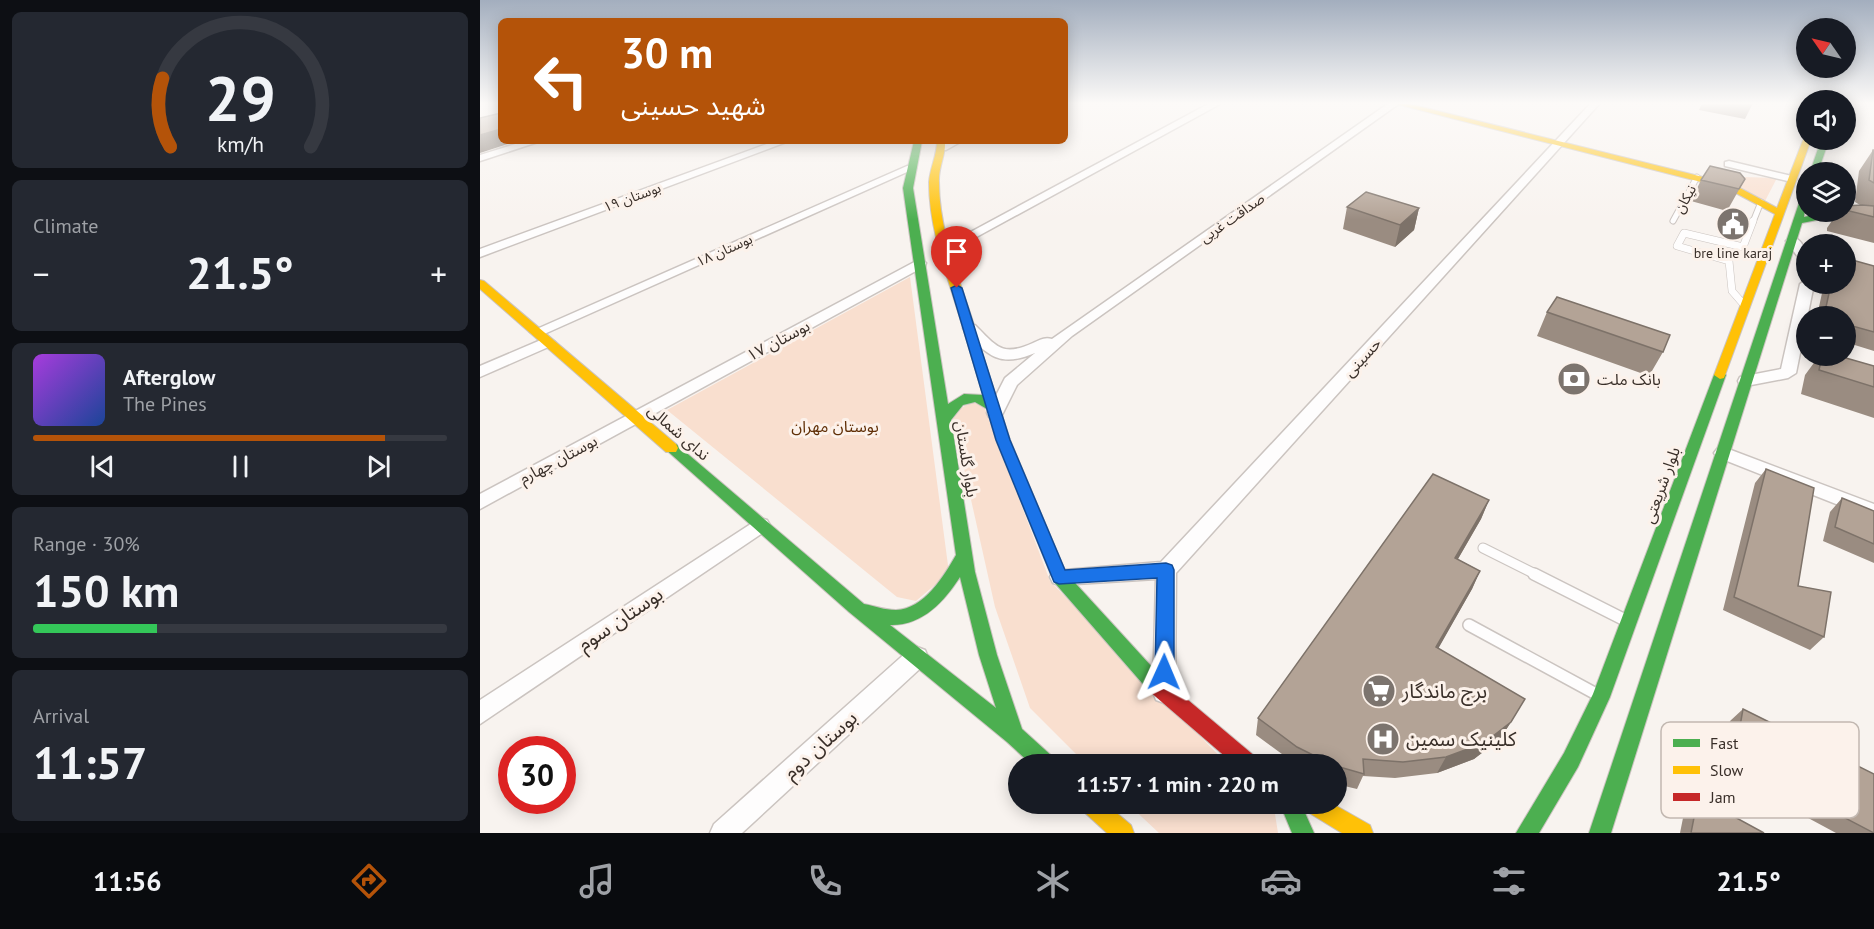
<!DOCTYPE html>
<html lang="en">
<head>
<meta charset="utf-8">
<style>
  body { margin:0; font-family:"PT Sans","Noto Sans Arabic",sans-serif; background:#242831; color:#f1f3f6; height:100vh; display:flex; flex-direction:column; font-size:22px; white-space:nowrap }
  * { box-sizing:border-box; margin:0 }
  p { font-size:20px; color:#9ea1a6 }
  .icon { flex:none; width:33px; height:33px; fill:none; stroke:currentColor; stroke-width:2; stroke-linecap:round; stroke-linejoin:round }
  .map { position:relative; flex:1; overflow:hidden }
  .panel { display:flex; flex-direction:column; gap:12px; padding:12px; background:#0d0f14; width:480px }
  .panel>* { flex:none }
  .guide { position:absolute; left:18px; top:18px; width:570px; height:126px; border-radius:9px; box-shadow:0 3px 15px #0003; background:#b45309; color:#fff; overflow:hidden }
  .needle { width:39px; rotate:304deg }
  .tools { position:absolute; left:1316px; top:18px; display:grid; gap:12px }
  .tools a { display:grid; place-items:center; width:60px; height:60px; border-radius:50%; background:#171b24; box-shadow:0 3px 15px #0003; font-size:30px }
  .speed { position:absolute; left:18px; top:736px; display:flex; gap:12px; font-size:30px; font-weight:700; text-align:center }
  .speed>* { display:grid; place-content:center; width:78px; height:78px; border-radius:50%; background:#171b24; box-shadow:0 3px 15px #0003; line-height:1 }
  .speed .limit { border:9px solid #d22; background:#fff; color:#111 }
  .pin { position:absolute; display:grid; place-items:center; width:51px; height:51px; color:#fff; margin:-62px -26px; border-radius:50% 50% 50% 0; rotate:-45deg; box-shadow:0 0 6px #0007 }
  .pin .icon { rotate:45deg }
  .me { position:absolute; width:66px; margin:-33px; rotate:1deg; stroke-linejoin:round; filter:drop-shadow(0 0 4px #0008) }
  .turn { display:flex; align-items:center; gap:21px; height:126px; padding:0 24px; font-size:27px }
  .turn .icon { width:78px; height:78px; stroke-width:2.5 }
  .turn b { display:block; font-size:42px; line-height:51px }
  .big { font-size:45px; font-weight:800; line-height:1.1 }
  .panel .widget { flex:1; display:flex; flex-direction:column; justify-content:center; gap:9px; min-width:0; padding:0 21px; border-radius:9px; background:#242831 }
  .panel .dial { align-items:center; gap:0 }
  .dial svg { height:156px; overflow:visible; fill:none; stroke:#363941; stroke-width:7; stroke-linecap:round; text-anchor:middle }
  .dial text { fill:#f1f3f6; stroke:none }
  .song { display:flex; align-items:center; gap:18px }
  .cover { width:72px; height:72px; border-radius:9px; background:linear-gradient(135deg,hsl(280 70% 55%),hsl(220 70% 35%)) }
  .played { height:6px; border-radius:3px; background:linear-gradient(90deg,#b45309 85%,#363941 85%) }
  .keys { display:flex; justify-content:space-around; direction:ltr }
  .heat { display:flex; justify-content:space-between; align-items:center; font-size:33px; direction:ltr }
  .charge { height:9px; border-radius:4px; background:linear-gradient(90deg,#34c759 30%,#363941 0) }
  .trip { position:absolute; left:528px; top:754px; width:339px; height:60px; border-radius:30px; background:#171b24; box-shadow:0 3px 15px #0003; font-weight:800; line-height:60px; text-align:center }
  .dock { display:flex; height:96px; justify-content:space-around; align-items:center; background:#090b0e; color:#9ea1a6 }
  .dock .icon { width:42px; height:42px }
  .dock .active { color:#b45309 }
  .dock b { font-size:27px; color:#f1f3f6 }
  main { display:flex; flex:1; min-height:0 }
  .map>svg:first-child { display:block }
  .green { fill:#f9dfcf }
  .lines { fill:none; stroke-linecap:round; stroke-linejoin:round }
  .lane-far3-casing { stroke:#cbc4c0; stroke-width:7 }
  .lane-far2-casing { stroke:#cbc4c0; stroke-width:8 }
  .lane-far1-casing { stroke:#cbc4c0; stroke-width:11 }
  .lane-casing { stroke:#cbc4c0; stroke-width:14 }
  .street-casing { stroke:#cbc4c0; stroke-width:3 }
  .fast-casing { stroke:#cbc4c0; stroke-width:2 }
  .slow-casing { stroke:#cbc4c0; stroke-width:2 }
  .jam-casing { stroke:#cbc4c0; stroke-width:2 }
  .lane-far3 { stroke:#fefdfd; stroke-width:5 }
  .lane-far2 { stroke:#fefdfd; stroke-width:7 }
  .lane-far1 { stroke:#fefdfd; stroke-width:9 }
  .lane { stroke:#fefdfd; stroke-width:11 }
  .street { fill:#fefdfd; fill-rule:evenodd }
  .fast { fill:#4caf50; fill-rule:evenodd }
  .slow { fill:#ffc107; fill-rule:evenodd }
  .jam { fill:#c62828; fill-rule:evenodd }
  .wall { fill:#9a8c81 }
  .shaded-wall { fill:#7d7269 }
  .building { fill:#b3a396; stroke:#7d7269; stroke-width:1.5 }
  .route { fill:#1a73e8; stroke:#114b97; stroke-width:1.5 }
  .labels { text-anchor:middle; dominant-baseline:central; stroke-width:6; stroke-linejoin:round; paint-order:stroke }
  .far-street-label { font-size:14px; fill:#392f29; stroke:#fcf2eb }
  .far-poi-label { font-size:14px; fill:#392f29; stroke:#fcf2eb }
  .street-label { font-size:16px; fill:#392f29; stroke:#fcf2eb }
  .poi-label { font-size:16px; fill:#392f29; stroke:#fcf2eb; text-anchor:start }
  .park-label { font-size:16px; fill:#602f06; stroke:#fcf2eb }
  .near-street-label { font-size:20px; fill:#392f29; stroke:#fcf2eb }
  .near-poi-label { font-size:20px; fill:#392f29; stroke:#fcf2eb; text-anchor:start }
  .key { fill:#fcf2eb; stroke:#c2b8b1; stroke-width:1.5 }
  .key-label { font-size:16px; fill:#392f29 }
</style>
</head>
<body>
<main>
<section class="panel">
<div class="widget dial"><svg viewBox="0 0 100 80">
<path d="M14 69A42 42 0 1 1 86 69"/>
<path d="M14 69A42 42 0 0 1 10 34" stroke="#b45309"/>
<text x="50" y="56" font-size="32" font-weight="700">29</text>
<text x="50" y="72" font-size="11">km/h</text>
</svg></div>
<div class="widget"><p>Climate</p>
<div class="heat"><a>−</a><b class="big">21.5°</b><a>+</a></div>
</div>
<div class="widget">
<div class="song"><i class="cover"></i><div><b>Afterglow</b><p>The Pines</p></div></div>
<div class="played"></div>
<div class="keys"><svg class="icon" aria-label="previous" viewBox="0 0 24 24"><path d="M18 5L8 12l10 7zM5 5v14"/></svg><svg class="icon" aria-label="pause" viewBox="0 0 24 24"><path d="M8 5v14M16 5v14"/></svg><svg class="icon" aria-label="next" viewBox="0 0 24 24"><path d="M6 5l10 7-10 7zM19 5v14"/></svg></div>
</div>
<div class="widget"><p>Range · 30%</p><b class="big">150 km</b><div class="charge"></div></div>
<div class="widget"><p>Arrival</p><b class="big">11:57</b></div>
</section>
<div class="map">
<svg width="1394" height="833" viewBox="0 0 1394 833">
  <rect width="100%" height="100%" fill="#f8f3ef"/>
  <path class="green" d="M1230,176L1297,178L1285,201Z
    M430,277L469,573L436,601L417,597L187,410Z
    M494,403L504,406L570,581L748,765H607L550,708L515,607L473,419C478,410 484,404 494,403Z
    M648,804H786L795,814L798,833H679Z"/>
  <g class="lines">
    <g class="lane-far3-casing">
      <path id="lane-far3" d="M1193,221L1217,177
        M1273,222L1281,202"/>
    </g>
    <g class="lane-far2-casing">
      <path id="lane-far2" d="M1265,306L1252,291L1249,261L1197,246L1204,233L1263,247L1273,221"/>
    </g>
    <g class="lane-far1-casing">
      <path id="lane-far1" d="M1003,548L1057,575"/>
    </g>
    <g class="lane-casing">
      <path id="lane" d="M1054,574L1147,621
        M989,625L1118,695"/>
    </g>
    <g class="street-casing">
      <path id="street" d="M730,103H742L469,252H461L459,249Z
        M909,103H920L592,336L537,385L521,417H509L507,413L525,378L555,353C520,368 508,356 485,331L483,328L485,325H495C517,347 522,357 553,343C560,340 564,337 572,339Z
        M1111,103H1120L696,573L695,692L692,700L684,703L676,700L673,692L676,579L580,585L573,583L570,577L573,571L681,562Z
        M45,141H61L0,161V155Z
        M295,141H309L0,257V249Z
        M469,141H482L466,150H458V146Z
        M1249,161L1316,177L1317,179L1312,182L1245,166V162Z
        M427,166L436,168L62,335L57,336L50,332Z
        M1312,237C1324,240 1326,252 1326,262L1321,261L1306,241Z
        M440,259L446,263L445,266L0,509V494Z
        M1326,280V284H1334L1316,373L1308,378L1266,386L1260,385L1258,381L1260,377L1301,369L1320,284Z
        M68,337L75,342L73,345L0,377V366Z
        M1243,447L1394,504V519L1237,457L1234,453L1237,449Z
        M280,518L287,520L290,525L287,530L0,724V700Z
        M437,647L445,650L448,657L445,664L262,833H230L234,824L429,650Z"/>
    </g>
    <g class="fast-casing">
      <path id="fast" d="M1341,140H1349L1338,172H1330Z
        M434,141H442L433,188L468,404L484,394L503,395L484,331L490,327L494,328L530,440L586,573L683,679L685,685L683,691L676,694L669,691L574,582L516,440L507,409L495,402L483,405L471,420L495,572L517,655L542,729L574,758L577,765H552L527,742L369,612L184,448L186,444H196L384,604C395,606 404,610 416,610C444,609 464,576 476,555L423,188ZM480,577L499,655L516,708L410,625C442,626 464,602 480,577Z
        M1326,194L1324,217L1342,213L1394,220V226L1342,219L1322,223L1131,833H1109L1321,197Z
        M1240,371L1246,375L1130,697L1098,767L1059,833H1036L1084,753L1113,694L1234,375Z
        M800,804H821L834,833H812Z"/>
    </g>
    <g class="slow-casing">
      <path id="slow" d="M912,103H926L1239,181L1258,187L1297,208L1323,140L1326,138L1331,140L1244,378L1240,379L1234,375L1295,214L1252,191L1233,185Z
        M457,141H465C466,155 458,168 459,182C459,233 481,283 496,331L490,335L484,331C470,283 449,233 449,182C450,168 457,155 457,141Z
        M0,280L4,281L196,444L198,448L196,452H186L0,289Z
        M600,804H626L651,825L654,833H627L603,811Z
        M823,804H853L890,825L893,833H862L826,811Z"/>
    </g>
    <g class="jam-casing">
      <path id="jam" d="M676,676L683,679L777,758L780,765H755L669,691L667,685L669,679Z"/>
    </g>
    <use href="#lane-far3" class="lane-far3"/>
    <use href="#lane-far2" class="lane-far2"/>
    <use href="#lane-far1" class="lane-far1"/>
    <use href="#lane" class="lane"/>
    <use href="#street" class="street"/>
    <use href="#fast" class="fast"/>
    <use href="#slow" class="slow"/>
    <use href="#jam" class="jam"/>
  </g>
  <path class="wall" d="M1222,103H1273L1265,119L1219,110Z
    M1393,150H1394V243L1347,231V228L1358,212H1365V206L1380,205L1375,202L1379,171Z
    M1265,179L1247,211L1211,201L1221,180Z
    M867,207L939,208L934,230L915,247L863,229Z
    M1394,266V351L1365,342V316H1337L1344,284H1365Z
    M1067,312L1183,352L1169,376L1057,336Z
    M1339,356H1359L1394,366V418L1321,394L1325,375Z
    M1286,469L1318,586L1344,637L1330,650L1243,610L1275,483Z
    M1362,498L1394,511V563L1343,541L1350,512Z
    M1009,500L1001,519L978,559L1000,571L992,589L958,648L1031,722L1020,739L994,759L957,773L915,778L883,776L877,789L856,784V765H817L776,735L778,718Z
    M1263,709L1394,833H1356L1241,771L1250,721Z
    M1218,797L1284,833H1200L1205,808Z"/>
  <path class="shaded-wall" d="M21,129V141H37L0,153V135Z
    M939,208L934,230L915,247L920,225Z
    M1009,500L1001,519L968,576L975,558Z
    M1000,571L992,589L949,665L956,647Z
    M1031,722L1020,739L994,759L957,773L966,757Z"/>
  <path class="building" d="M21,113V129L0,135V118Z
    M1393,150H1394V183L1389,180Z
    M1230,166L1260,173L1265,179L1259,189L1221,180Z
    M886,192L939,208L920,225L867,207Z
    M1382,205L1394,206V217L1365,210V206Z
    M1365,258L1394,266V332L1365,324V316H1344L1351,284H1365Z
    M1077,297L1190,335L1183,352L1067,312Z
    M1342,356H1359L1394,366V387L1339,370Z
    M1286,469L1334,488L1318,586L1351,592L1344,637L1254,597Z
    M953,474L1009,500L975,558L1000,571L956,647L1045,699L1031,722L1004,743L966,757L923,762L883,759L884,774L856,766V765L851,764L817,747L778,718Z
    M1362,498L1394,511V544L1355,527Z
    M1263,709L1394,774V833L1254,760Z
    M1218,797L1284,833H1211Z"/>
  <linearGradient id="sky" x2="0" y2="1"><stop stop-color="#a3aebe"/><stop offset="0.47" stop-color="#fcfaf8"/><stop offset="1" stop-color="#fcfaf8" stop-opacity="0"/></linearGradient>
  <rect width="1394" height="220" fill="url(#sky)"/>
  <path class="route" d="M477,285L482,288L530,440L585,570L686,563L692,565L694,570V672L691,678L684,681L678,678L675,672L677,578L579,584L574,582L516,440L471,288Z"/>
  <defs>
    <g id="civic-disc" transform="scale(1.725)"><circle r="9.5" fill="#7c746e" stroke="#fcf2eb"/><path d="M-.6-6.5H3V-4.5H.6V-3L4-1V1h2V6H-6V1h2V-1L-.6-3ZM-1.2 2.5V6h2.4V2.5Z" fill="#fff"/></g>
    <g id="bank-disc" transform="scale(1.725)"><circle r="9.5" fill="#7c746e" stroke="#fcf2eb"/><path d="M-6-4H6V4H-6ZM0-2.3a2.3 2.3 0 1 0 0 4.6a2.3 2.3 0 1 0 0-4.6Z" fill="#fff"/></g>
    <g id="supermarket-disc" transform="scale(1.725)"><circle r="9.5" fill="#7c746e" stroke="#fcf2eb"/><path d="M-6-5.5h2.5l.6 2H6L4.5 2H-2.5L-4.4-4H-6ZM-1.5 3.2a1.3 1.3 0 1 0 .1 0ZM3 3.2a1.3 1.3 0 1 0 .1 0Z" fill="#fff"/></g>
    <g id="hospital-disc" transform="scale(1.725)"><circle r="9.5" fill="#7c746e" stroke="#fcf2eb"/><path d="M-5-5h3v3.5h4V-5h3V5h-3V1.5h-4V5h-3Z" fill="#fff"/></g>
  </defs>
  <g fill-rule="evenodd">
    <use href="#civic-disc" x="1253" y="224"/>
    <use href="#bank-disc" x="1094" y="379"/>
    <use href="#supermarket-disc" x="899" y="691"/>
    <use href="#hospital-disc" x="903" y="739"/>
  </g>
  <g class="labels">
    <g class="far-street-label">
      <text transform="translate(152 197) rotate(-20)">بوستان ۱۹</text>
      <text transform="translate(1205 199) rotate(-61)">نیکان</text>
      <text transform="translate(752 218) rotate(-35)">صداقت غربی</text>
      <text transform="translate(244 250) rotate(-24)">بوستان ۱۸</text>
    </g>
    <g class="far-poi-label">
      <text x="1253" y="253">bre line karaj</text>
    </g>
    <g class="street-label">
      <text transform="translate(298 340) rotate(-28)">بوستان ۱۷</text>
      <text transform="translate(882 357) rotate(-47)">حسینی</text>
      <text transform="translate(199 432) rotate(41)">ندای شمالی</text>
      <text transform="translate(78 459) rotate(-28)">بوستان چهارم</text>
      <text transform="translate(487 459) rotate(81)">بلوار گلستان</text>
      <text transform="translate(1181 485) rotate(-70)">بلوار شریعتی</text>
    </g>
    <g class="poi-label">
      <text x="1117" y="379">بانک ملت</text>
    </g>
    <g class="park-label">
      <text x="355" y="426">بوستان مهران</text>
    </g>
    <g class="near-street-label">
      <text transform="translate(140 619) rotate(-34)">بوستان سوم</text>
      <text transform="translate(340 745) rotate(-42)">بوستان دوم</text>
    </g>
    <g class="near-poi-label">
      <text x="922" y="691">برج ماندگار</text>
      <text x="926" y="739">کلینیک سمین</text>
    </g>
  </g>
  <rect x="1181" y="722" width="198" height="96" rx="9" class="key"/>
  <rect x="1193" y="739" width="27" height="8" fill="#4caf50"/>
  <rect x="1193" y="766" width="27" height="8" fill="#ffc107"/>
  <rect x="1193" y="793" width="27" height="8" fill="#c62828"/>
  <g class="key-label">
    <text x="1230" y="749">Fast</text>
    <text x="1230" y="776">Slow</text>
    <text x="1230" y="803">Jam</text>
  </g>
</svg>
<div class="tools">
<a><svg class="needle" viewBox="-14 -14 28 28"><path d="M0-13l5 13h-10z" fill="#e53935"/><path d="M0 13l5-13h-10z" fill="#9ea1a6"/></svg></a>
<a><svg class="icon" aria-label="sound" viewBox="0 0 24 24"><path d="M4 9h4l5-4v14l-5-4H4zM17 9q2 3 0 6"/></svg></a>
<a><svg class="icon" aria-label="layers" viewBox="0 0 24 24"><path d="M12 4l9 5-9 5-9-5zM3 14l9 5 9-5"/></svg></a>
<a>+</a>
<a>−</a>
</div>
<div class="speed"><div class="limit">30</div></div>
<div class="pin" style="left:477px;top:288px;background:#d93025"><svg class="icon" aria-label="arrive" viewBox="0 0 24 24"><path d="M6 21V4h12l-3 4 3 4H6"/></svg></div>
<svg class="me" style="left:684px;top:672px" viewBox="-20 -20 40 40"><path d="M0-17L14 15 0 8-14 15z" fill="#1a73e8" stroke="#fff" stroke-width="4"/></svg>
<div class="trip">11:57 · 1 min · 220 m</div>
<div class="guide">
<div class="turn"><svg class="icon" aria-label="left" viewBox="0 0 24 24"><path d="M17 20v-9H6M10 6l-5 5 5 5"/></svg><div><b>30 m</b>شهید حسینی</div></div>
</div>
</div>
</main>
<nav class="dock">
<b>11:56</b>
<svg class="icon active" aria-label="directions" viewBox="0 0 24 24"><path d="M12 3l9 9-9 9-9-9zM9 14v-3h6M13 9l2 2-2 2"/></svg>
<svg class="icon" aria-label="music" viewBox="0 0 24 24"><path d="M9 18V5l10-2v13"/><circle cx="6" cy="18" r="3"/><circle cx="16" cy="16" r="3"/></svg>
<svg class="icon" aria-label="phone" viewBox="0 0 24 24"><path d="M5 4h4l2 5-3 2q2 4 5 5l2-3 5 2v4C11 20 4 13 5 4z"/></svg>
<svg class="icon" aria-label="climate" viewBox="0 0 24 24"><path d="M12 3v18M4 7l16 10M4 17L20 7"/></svg>
<svg class="icon" aria-label="car" viewBox="0 0 24 24"><path d="M5 17H2v-5l4-1 3-4h7l3 4 3 1v5h-3M9 17h6M6 11h13"/><circle cx="7" cy="17" r="2"/><circle cx="17" cy="17" r="2"/></svg>
<svg class="icon" aria-label="filters" viewBox="0 0 24 24"><path d="M4 7h16M4 17h16"/><circle cx="9" cy="7" r="2"/><circle cx="15" cy="17" r="2"/></svg>
<b>21.5°</b>
</nav>
</body>
</html>
